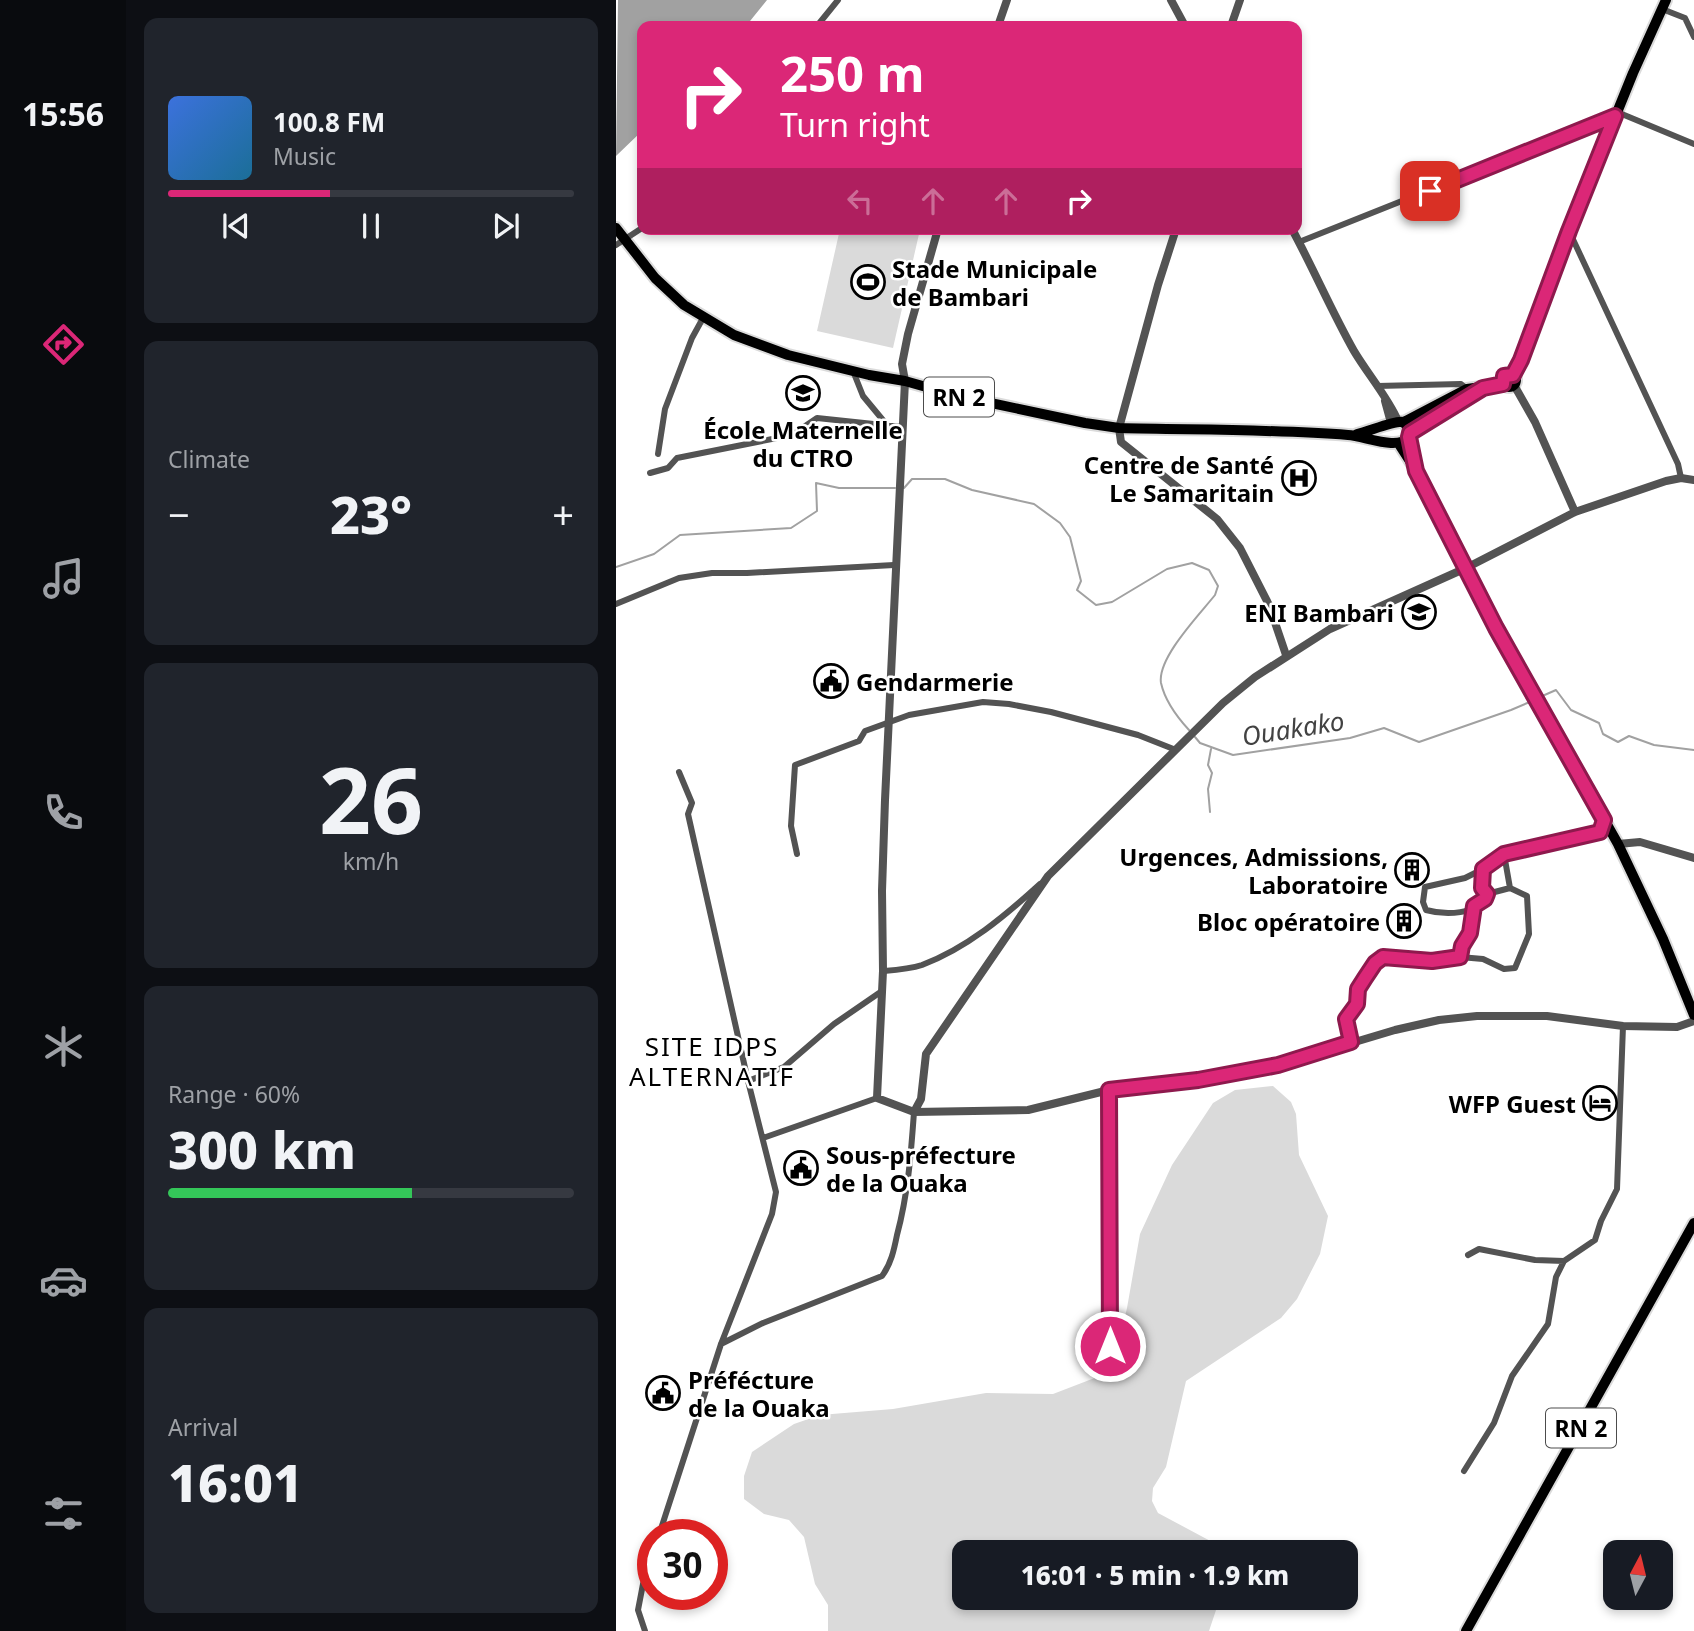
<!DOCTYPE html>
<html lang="en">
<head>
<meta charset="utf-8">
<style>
  body { margin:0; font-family:"Noto Sans",sans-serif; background:#20242c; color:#f1f3f6; height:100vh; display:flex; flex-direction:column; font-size:26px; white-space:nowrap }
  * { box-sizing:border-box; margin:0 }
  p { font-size:23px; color:#9ea1a6 }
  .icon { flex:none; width:38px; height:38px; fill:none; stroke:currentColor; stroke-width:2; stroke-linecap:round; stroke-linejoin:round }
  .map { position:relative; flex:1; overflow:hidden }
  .panel { display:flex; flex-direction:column; gap:18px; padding:18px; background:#0d0f14; width:490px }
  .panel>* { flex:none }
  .hud { position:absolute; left:21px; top:21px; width:665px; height:214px; border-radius:14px; box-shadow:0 4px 10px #0003; background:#db2777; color:#fff; overflow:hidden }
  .needle { width:46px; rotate:7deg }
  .fabs { position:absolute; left:987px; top:1540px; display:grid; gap:14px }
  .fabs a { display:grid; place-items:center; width:70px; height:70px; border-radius:14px; background:#171b24; box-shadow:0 4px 10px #0003; font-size:35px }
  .speed { position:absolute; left:21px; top:1519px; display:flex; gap:14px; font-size:35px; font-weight:700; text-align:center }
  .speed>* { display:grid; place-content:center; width:91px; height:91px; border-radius:50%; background:#171b24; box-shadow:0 4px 10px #0003; line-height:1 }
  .speed .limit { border:10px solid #d22; background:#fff; color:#111 }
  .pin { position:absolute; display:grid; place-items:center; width:60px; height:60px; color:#fff; margin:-30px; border-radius:14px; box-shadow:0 4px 10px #0006 }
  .me { position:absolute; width:77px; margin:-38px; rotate:0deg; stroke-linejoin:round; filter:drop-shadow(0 0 5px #0008) }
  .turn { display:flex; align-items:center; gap:24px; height:147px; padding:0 28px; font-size:32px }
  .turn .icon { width:91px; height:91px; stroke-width:2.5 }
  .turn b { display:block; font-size:49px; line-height:60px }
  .lanes { display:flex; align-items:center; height:66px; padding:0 28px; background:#0003; justify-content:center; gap:35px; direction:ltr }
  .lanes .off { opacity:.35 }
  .big { font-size:52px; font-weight:800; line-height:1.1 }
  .panel .widget { flex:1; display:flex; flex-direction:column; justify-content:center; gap:10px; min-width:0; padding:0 24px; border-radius:14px; background:#20242c }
  .panel .dial { align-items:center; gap:0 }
  .dial b { font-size:91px; line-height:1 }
  .song { display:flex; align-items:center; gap:21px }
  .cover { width:84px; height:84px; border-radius:10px; background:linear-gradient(135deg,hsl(220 70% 55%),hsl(200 70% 35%)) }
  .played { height:7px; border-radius:4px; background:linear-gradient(90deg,#db2777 40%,#363941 40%) }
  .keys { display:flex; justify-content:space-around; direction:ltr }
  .heat { display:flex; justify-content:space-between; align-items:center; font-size:38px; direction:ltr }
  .charge { height:10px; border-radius:5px; background:linear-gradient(90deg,#34c759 60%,#363941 0) }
  .trip { position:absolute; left:336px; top:1540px; width:406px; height:70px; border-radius:14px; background:#171b24; box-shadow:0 4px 10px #0003; font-weight:800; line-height:70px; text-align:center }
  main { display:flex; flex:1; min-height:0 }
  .tabs { display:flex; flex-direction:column; width:126px; justify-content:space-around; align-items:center; background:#090b0e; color:#9ea1a6 }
  .tabs .icon { width:49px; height:49px }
  .tabs .on { color:#db2777 }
  .tabs b { font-size:32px; color:#f1f3f6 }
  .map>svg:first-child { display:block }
  .green { fill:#dadada }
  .water { fill:#a1a1a1 }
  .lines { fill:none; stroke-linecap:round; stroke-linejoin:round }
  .stream { stroke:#a1a1a1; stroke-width:2 }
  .primary-casing { stroke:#dbdbdb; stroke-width:14 }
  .minor { stroke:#535353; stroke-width:6 }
  .tertiary { stroke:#535353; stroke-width:8 }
  .primary { stroke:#000; stroke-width:10 }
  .route-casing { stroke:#8e194d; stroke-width:18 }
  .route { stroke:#db2777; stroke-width:12 }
  .labels { text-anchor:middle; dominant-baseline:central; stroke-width:5; stroke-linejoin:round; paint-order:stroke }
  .shield { fill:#fff; stroke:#4c4c4c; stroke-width:2 }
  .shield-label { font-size:23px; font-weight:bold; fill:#000 }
  .poi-label { font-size:24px; font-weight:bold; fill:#000; stroke:#fff; text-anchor:end }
  .water-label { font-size:26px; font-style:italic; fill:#424242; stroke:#fff }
  .neighbourhood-label { font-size:26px; letter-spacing:2px; fill:#000; stroke:#fff }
</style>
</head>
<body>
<main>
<nav class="tabs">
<b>15:56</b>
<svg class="icon on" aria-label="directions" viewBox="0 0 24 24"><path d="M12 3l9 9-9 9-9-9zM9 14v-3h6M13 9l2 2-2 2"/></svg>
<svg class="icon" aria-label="music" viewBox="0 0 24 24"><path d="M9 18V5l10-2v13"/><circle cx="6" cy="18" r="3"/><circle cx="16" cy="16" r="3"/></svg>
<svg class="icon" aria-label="phone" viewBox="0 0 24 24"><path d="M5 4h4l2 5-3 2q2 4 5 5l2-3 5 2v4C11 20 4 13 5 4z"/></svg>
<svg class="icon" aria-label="climate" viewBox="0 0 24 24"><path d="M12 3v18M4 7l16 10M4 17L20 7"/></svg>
<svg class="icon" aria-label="car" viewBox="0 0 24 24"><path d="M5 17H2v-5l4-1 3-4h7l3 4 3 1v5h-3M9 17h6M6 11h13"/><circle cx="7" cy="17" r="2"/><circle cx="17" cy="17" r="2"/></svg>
<svg class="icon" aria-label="filters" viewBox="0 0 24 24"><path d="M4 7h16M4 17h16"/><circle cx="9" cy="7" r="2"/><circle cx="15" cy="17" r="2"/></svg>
</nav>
<section class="panel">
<div class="widget">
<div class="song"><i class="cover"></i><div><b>100.8 FM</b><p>Music</p></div></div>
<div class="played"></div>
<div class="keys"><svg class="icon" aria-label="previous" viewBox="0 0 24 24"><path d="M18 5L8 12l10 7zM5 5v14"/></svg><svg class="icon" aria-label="pause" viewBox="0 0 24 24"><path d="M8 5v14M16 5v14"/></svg><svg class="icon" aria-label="next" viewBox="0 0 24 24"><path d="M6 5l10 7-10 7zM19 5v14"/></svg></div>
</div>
<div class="widget"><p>Climate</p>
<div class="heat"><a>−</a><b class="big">23°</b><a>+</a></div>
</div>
<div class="widget dial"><b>26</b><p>km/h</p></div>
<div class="widget"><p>Range · 60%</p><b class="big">300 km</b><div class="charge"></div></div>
<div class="widget"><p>Arrival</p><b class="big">16:01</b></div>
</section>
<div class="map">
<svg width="1078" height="1631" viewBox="0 0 1078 1631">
  <rect width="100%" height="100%" fill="#fff"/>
  <path class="green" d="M224,229H282L303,234L277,348L201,331Z
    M657,1086L675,1102L680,1114L683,1155L712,1216L704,1254L681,1299L665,1318L570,1381L550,1467L537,1488L536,1501L542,1513L600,1544L607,1552H348V1598H604L593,1631H212V1605L199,1584L188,1537L173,1520L148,1514L128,1499V1476L136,1452L178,1424L204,1415L277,1409L370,1393L437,1394L489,1374L501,1351L511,1308L524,1234L556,1165L597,1103L619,1090Z"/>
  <path class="water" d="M2,0H151L130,26H26V131L0,156Z"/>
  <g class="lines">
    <path class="stream" d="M288,488L296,479H329L356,490L418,504L444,523L454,537L465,581L461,590L480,605L496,602L551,569L576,563L593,570L602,586L599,595C584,614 541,658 545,683C549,701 561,717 573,730
      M0,567L38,554L64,535L175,528L201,511L200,483L223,488H279
      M924,697L940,690L955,710L983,723L987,734L1002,742L1013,736L1038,745L1078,750
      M579,737L584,743L617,755L734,738L768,728L803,742L895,710L916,701
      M594,812L592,789L596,773L592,765L595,749"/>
    <g class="primary-casing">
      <path id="primary" d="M0,228L39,278L68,305L118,335L172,355L253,375L289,381L342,396L469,423L503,428C579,430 656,429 732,435C749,436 782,451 793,437
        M886 380a7 7 0 1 1 14 0a7 7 0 1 1-14 0Z
        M897,375L905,360L953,231L1017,73L1050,0
        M788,422L851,389L887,384
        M794,433L866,389
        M741,434C754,431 779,420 788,422L793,430V437L799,466
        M783,444L801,472L880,628L1002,844L1047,939L1078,1015
        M850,1631L1078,1223"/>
    </g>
    <path class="minor" d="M1046,9L1069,18L1078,37
      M201,26L222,0
      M1001,112L1078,144
      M954,233L1062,464L1065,478
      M683,242L999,116
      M0,245L26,228
      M237,371L247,396L271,425
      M761,386L845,384L851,389
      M42,454L49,409L76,338L87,318
      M34,473L52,468L61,458L176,435L201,418L286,427
      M0,604L63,578L96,573H131L278,565
      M181,854L175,826L179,765L243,741L249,731L293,715L367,702L393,704L435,712L522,735L560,750
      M867,869L866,888L871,894L894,888
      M871,894C863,916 828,915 810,910L807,902L809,887L849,878L867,869L888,854L984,832L988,820
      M858,906L854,933L846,945L844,957L867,959L888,969L899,968L913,934L911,896L894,888L888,854
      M267,971C280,970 294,969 306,965C351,948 389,916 424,884
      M735,1042L730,1019L741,1004L742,989L749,978L759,963L767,957L816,961L844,957
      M132,1081L168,1067L218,1024L266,991
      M493,1090L494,1346
      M147,1138L261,1098
      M852,1255L863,1249L919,1260L948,1261L979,1240L985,1221L1001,1189L1007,1026
      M105,1344L147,1323L266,1276C275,1264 278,1250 281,1235C292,1194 295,1154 298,1112
      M848,1471L878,1423L896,1376L932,1324L940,1277L948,1261
      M43,1535L105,1344L156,1214L160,1192L132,1081L72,814L76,803L63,772
      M29,1631L22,1610L27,1584L37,1554"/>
    <path class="tertiary" d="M555,0L569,26
      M382,26L391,0
      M615,26L624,0
      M322,229L292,334L286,364L289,381L269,800L266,891L267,971L261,1098L298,1112L412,1110L493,1090L582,1080L662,1065L779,1030L823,1020L861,1016H931L1007,1026L1061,1027L1078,1021
      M560,229L542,285L503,428L505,442L601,519L624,548L653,605L670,655
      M676,229C698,270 716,312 738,351C751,373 773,399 782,421
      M898,385L919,422L959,512
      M769,401L775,423
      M1002,844L1024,842L1078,858
      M298,1112L305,1099L310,1054L432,876L607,703L639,677L714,629L850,568L959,512L1050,481L1065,478L1078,480"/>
    <use href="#primary" class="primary"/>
  </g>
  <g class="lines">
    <g class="route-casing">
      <path id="route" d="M494,1346L493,1090L582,1080L662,1065L735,1042L730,1019L741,1004L742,989L749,978L759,963L767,957L816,961L844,957L846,946L854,933L858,906L869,899L871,894L866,888L867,869L888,854L984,832L988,820L880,628L800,471L793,437L794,433L867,388L887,384L888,376L897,375L905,360L953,231L999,116L814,191"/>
    </g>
    <use href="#route" class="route"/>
  </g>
  <defs>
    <g id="stadium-ring" transform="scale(1.75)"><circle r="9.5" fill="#fff" stroke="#000" stroke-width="1.5"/><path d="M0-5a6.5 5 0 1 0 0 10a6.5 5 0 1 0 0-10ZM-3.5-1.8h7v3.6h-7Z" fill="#000"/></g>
    <g id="school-ring" transform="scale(1.75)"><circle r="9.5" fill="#fff" stroke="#000" stroke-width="1.5"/><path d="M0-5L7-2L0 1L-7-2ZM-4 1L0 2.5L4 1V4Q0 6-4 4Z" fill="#000"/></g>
    <g id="hospital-ring" transform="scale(1.75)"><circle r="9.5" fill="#fff" stroke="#000" stroke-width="1.5"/><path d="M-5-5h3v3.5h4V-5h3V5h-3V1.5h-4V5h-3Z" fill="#000"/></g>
    <g id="civic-ring" transform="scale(1.75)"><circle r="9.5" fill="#fff" stroke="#000" stroke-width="1.5"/><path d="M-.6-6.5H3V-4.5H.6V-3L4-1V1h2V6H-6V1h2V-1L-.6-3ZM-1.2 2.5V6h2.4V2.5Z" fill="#000"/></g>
    <g id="building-ring" transform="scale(1.75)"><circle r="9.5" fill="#fff" stroke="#000" stroke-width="1.5"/><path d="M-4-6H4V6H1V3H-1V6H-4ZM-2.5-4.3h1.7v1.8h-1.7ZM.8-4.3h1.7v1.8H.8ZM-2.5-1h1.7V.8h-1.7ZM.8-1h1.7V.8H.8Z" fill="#000"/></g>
    <g id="hotel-ring" transform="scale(1.75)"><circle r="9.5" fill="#fff" stroke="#000" stroke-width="1.5"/><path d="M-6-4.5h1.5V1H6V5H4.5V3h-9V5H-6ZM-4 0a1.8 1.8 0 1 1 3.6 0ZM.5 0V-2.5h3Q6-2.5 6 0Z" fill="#000"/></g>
  </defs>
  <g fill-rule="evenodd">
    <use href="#stadium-ring" x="252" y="282"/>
    <use href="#school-ring" x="187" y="393"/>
    <use href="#hospital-ring" x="683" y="478"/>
    <use href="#school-ring" x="803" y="612"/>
    <use href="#civic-ring" x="215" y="681"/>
    <use href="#building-ring" x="796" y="870"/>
    <use href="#building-ring" x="788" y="921"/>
    <use href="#hotel-ring" x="984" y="1103"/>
    <use href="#civic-ring" x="185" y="1168"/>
    <use href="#civic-ring" x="47" y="1393"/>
  </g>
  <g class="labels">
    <g class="shield">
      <rect x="308" y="377.5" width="70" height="39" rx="5"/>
      <rect x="930" y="1408.5" width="70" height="39" rx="5"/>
    </g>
    <g class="shield-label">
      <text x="343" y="397">RN 2</text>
      <text x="965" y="1428">RN 2</text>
    </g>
    <g class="poi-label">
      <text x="276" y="268" text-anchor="start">Stade Municipale<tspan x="276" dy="28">de Bambari</tspan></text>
      <text x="187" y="429" text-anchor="middle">École Maternelle<tspan x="187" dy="28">du CTRO</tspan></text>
      <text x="658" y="464">Centre de Santé<tspan x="658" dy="28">Le Samaritain</tspan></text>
      <text x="778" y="612">ENI Bambari</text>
      <text x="240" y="681" text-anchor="start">Gendarmerie</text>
      <text x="772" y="856">Urgences, Admissions,<tspan x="772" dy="28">Laboratoire</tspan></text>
      <text x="764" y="921">Bloc opératoire</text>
      <text x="960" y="1103">WFP Guest</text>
      <text x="210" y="1154" text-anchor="start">Sous-préfecture<tspan x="210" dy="28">de la Ouaka</tspan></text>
      <text x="72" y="1379" text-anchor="start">Préfécture<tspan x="72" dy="28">de la Ouaka</tspan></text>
    </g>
    <g class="water-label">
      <text transform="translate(677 728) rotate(-9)">Ouakako</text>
    </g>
    <g class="neighbourhood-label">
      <text x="96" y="1046">SITE IDPS<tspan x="96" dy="30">ALTERNATIF</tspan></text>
    </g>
  </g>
</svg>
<div class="fabs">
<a><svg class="needle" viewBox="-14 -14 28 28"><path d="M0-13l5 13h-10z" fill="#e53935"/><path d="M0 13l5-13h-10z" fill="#9ea1a6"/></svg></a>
</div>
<div class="speed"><div class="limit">30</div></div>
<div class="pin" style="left:814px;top:191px;background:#d93025"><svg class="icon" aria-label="arrive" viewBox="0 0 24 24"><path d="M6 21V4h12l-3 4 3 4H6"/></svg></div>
<svg class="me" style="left:494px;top:1346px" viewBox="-20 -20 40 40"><circle r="17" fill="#db2777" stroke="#fff" stroke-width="3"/><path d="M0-11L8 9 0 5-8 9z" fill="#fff"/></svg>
<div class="trip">16:01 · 5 min · 1.9 km</div>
<div class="hud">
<div class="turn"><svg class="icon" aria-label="right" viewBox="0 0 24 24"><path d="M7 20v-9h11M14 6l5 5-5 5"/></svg><div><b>250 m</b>Turn right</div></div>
<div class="lanes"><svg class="icon off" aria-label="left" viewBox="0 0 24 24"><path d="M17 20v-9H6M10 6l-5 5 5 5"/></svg><svg class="icon off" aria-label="ahead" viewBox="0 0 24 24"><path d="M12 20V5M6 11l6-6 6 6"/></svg><svg class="icon off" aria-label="ahead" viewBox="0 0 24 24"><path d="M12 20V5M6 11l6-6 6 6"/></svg><svg class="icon" aria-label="right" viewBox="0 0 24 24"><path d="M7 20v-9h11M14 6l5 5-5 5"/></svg></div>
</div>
</div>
</main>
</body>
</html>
